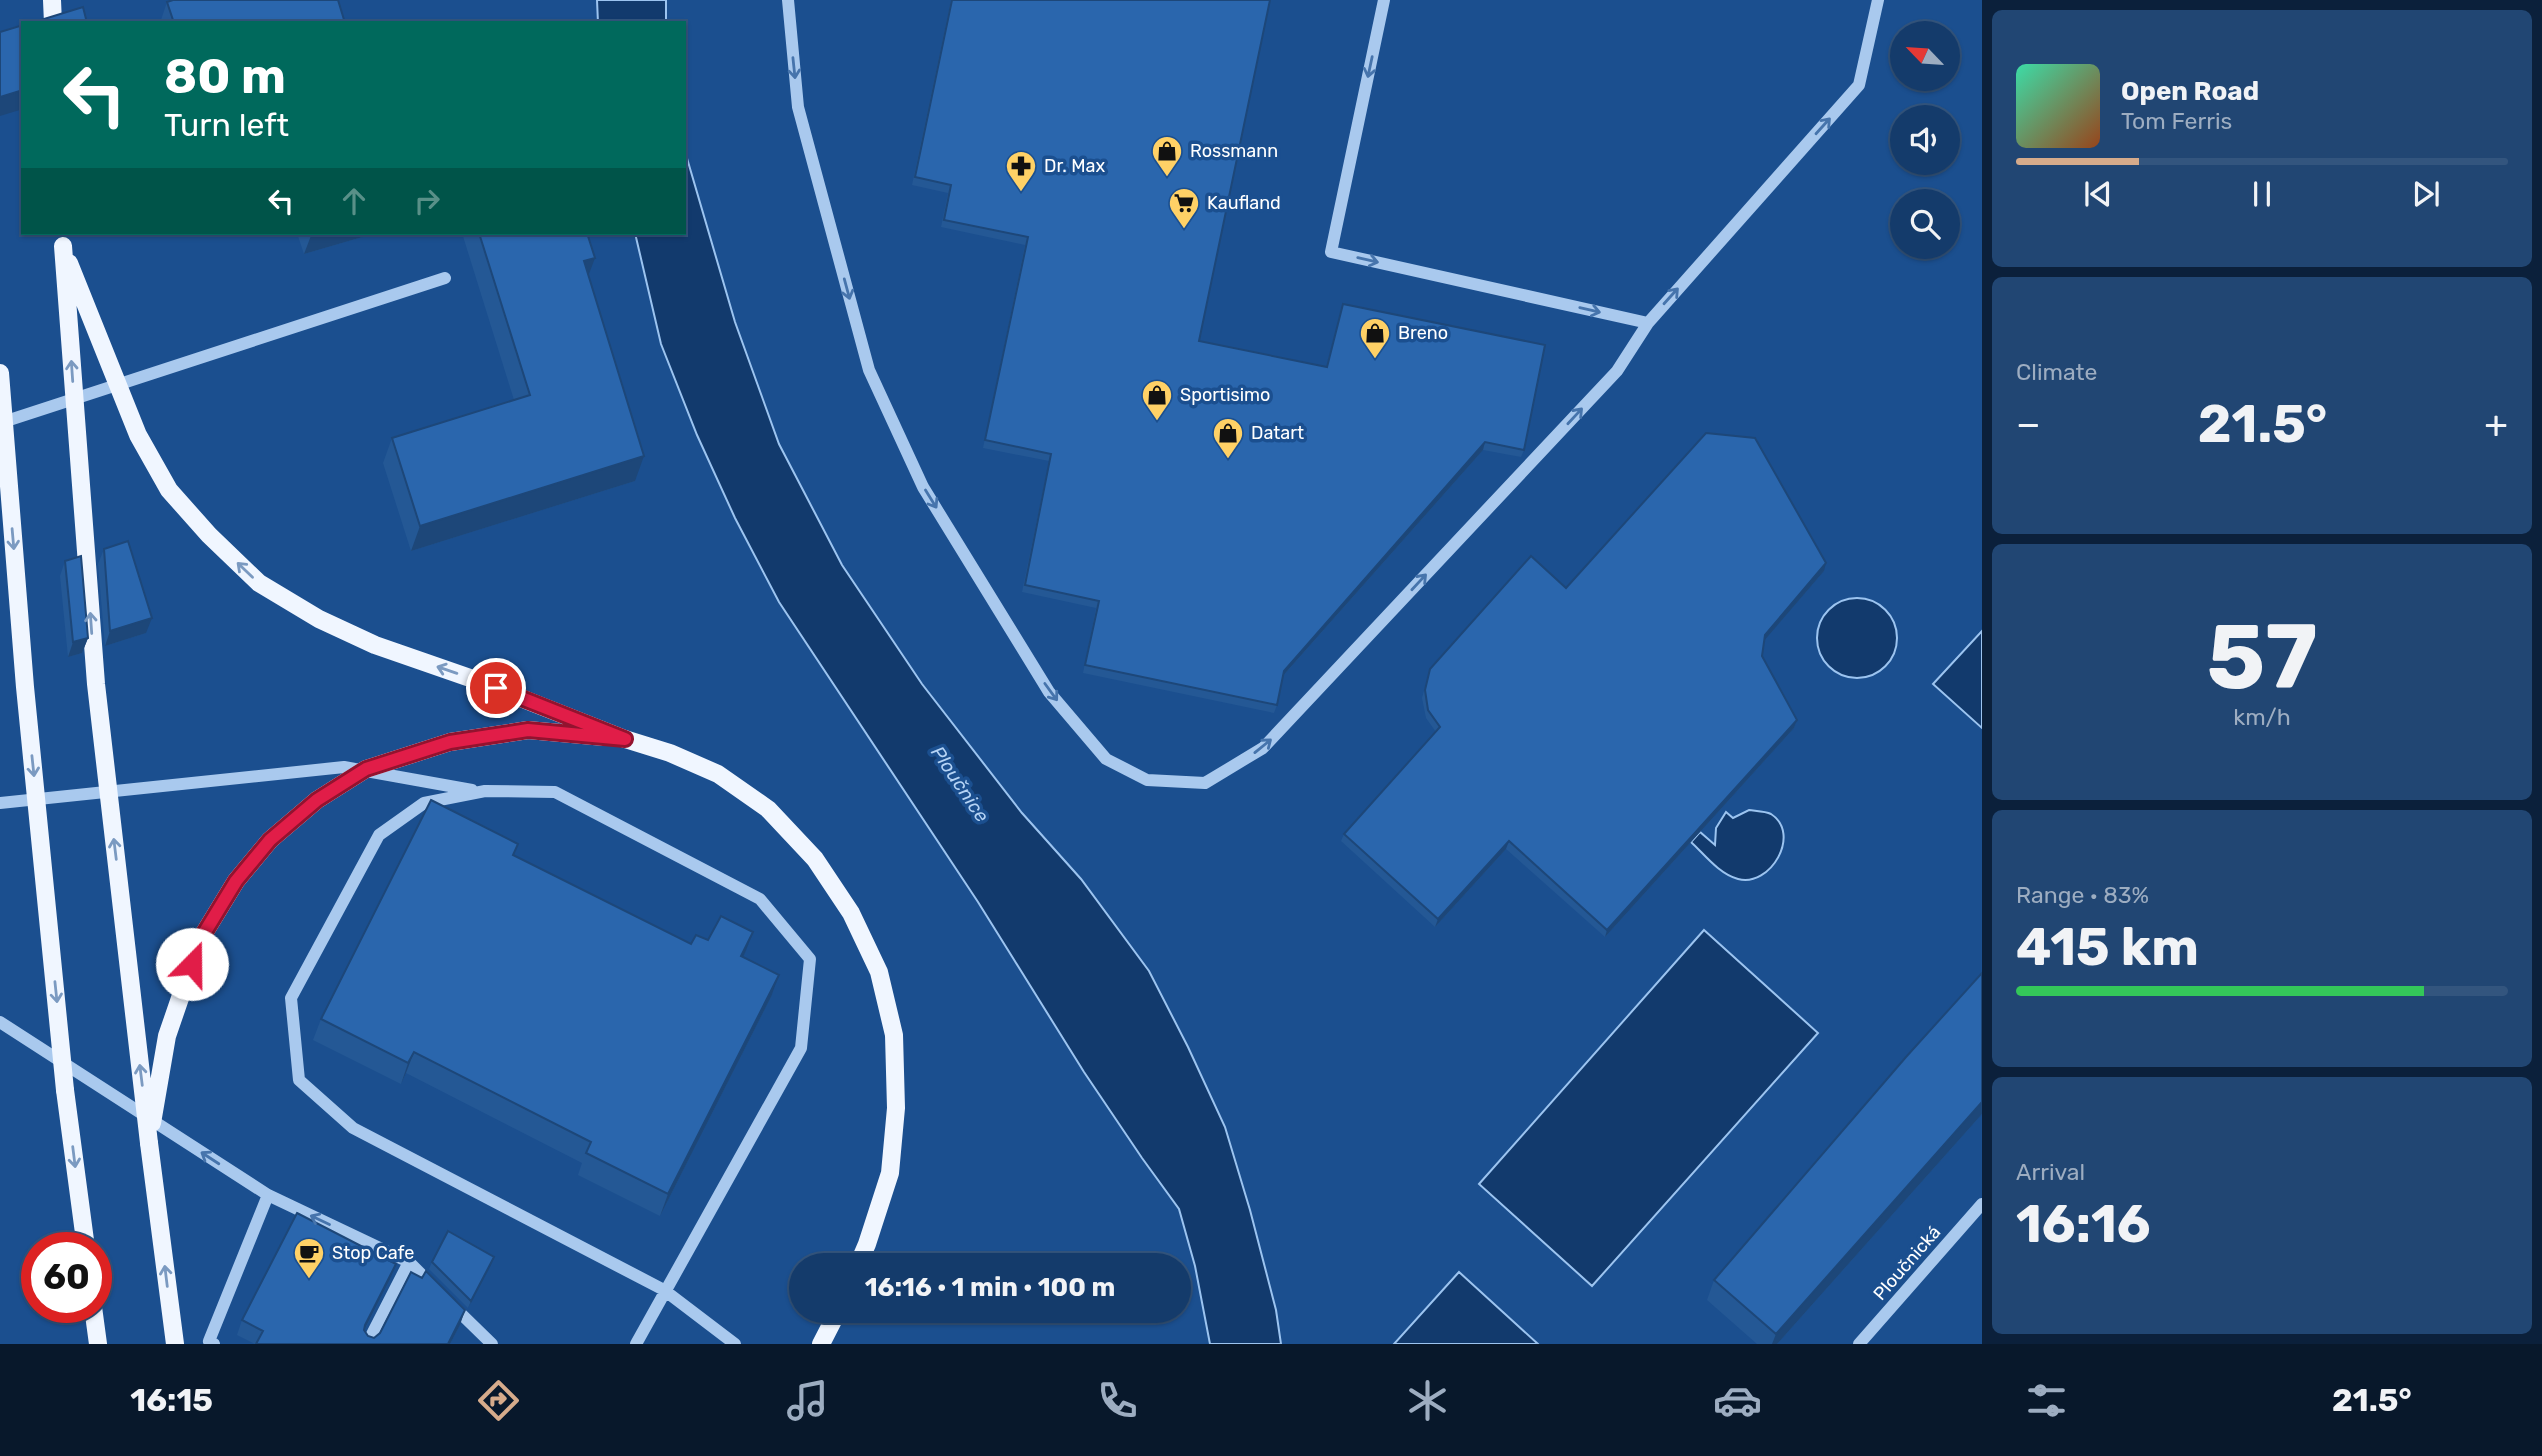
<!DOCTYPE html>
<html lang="en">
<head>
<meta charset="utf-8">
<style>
  body { margin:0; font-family:Rubik,sans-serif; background:#214673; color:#f1f3f6; height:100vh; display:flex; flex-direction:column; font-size:26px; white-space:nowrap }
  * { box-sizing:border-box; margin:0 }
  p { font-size:23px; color:#9dadc1 }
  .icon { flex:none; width:38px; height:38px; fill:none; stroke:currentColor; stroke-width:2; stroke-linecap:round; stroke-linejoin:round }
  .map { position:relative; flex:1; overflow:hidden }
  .details { display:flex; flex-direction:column; gap:10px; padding:10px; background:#0b203b; width:560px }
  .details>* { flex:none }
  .guide { position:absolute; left:21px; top:21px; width:665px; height:214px; border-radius:0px; box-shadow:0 2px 5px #0004,0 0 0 2px #33557e; background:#00695c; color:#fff; overflow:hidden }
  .needle { width:46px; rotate:295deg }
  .fabs { position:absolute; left:1890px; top:21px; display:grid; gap:14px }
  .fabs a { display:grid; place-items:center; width:70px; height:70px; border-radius:50%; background:#143b6b; box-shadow:0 2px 5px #0004,0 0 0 2px #33557e; font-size:35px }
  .speed { position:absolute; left:21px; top:1232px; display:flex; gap:14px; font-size:35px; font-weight:700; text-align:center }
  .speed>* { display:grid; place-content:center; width:91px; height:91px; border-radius:50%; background:#143b6b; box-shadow:0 2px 5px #0004,0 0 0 2px #33557e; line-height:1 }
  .speed .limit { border:10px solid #d22; background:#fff; color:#111 }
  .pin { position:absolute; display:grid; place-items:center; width:60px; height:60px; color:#fff; margin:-30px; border:4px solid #fff; border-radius:50%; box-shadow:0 2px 7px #0007 }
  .me { position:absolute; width:77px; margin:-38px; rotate:22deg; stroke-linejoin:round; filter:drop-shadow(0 0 5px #0008) }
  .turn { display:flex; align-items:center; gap:24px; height:147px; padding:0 28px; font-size:32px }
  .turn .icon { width:91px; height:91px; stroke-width:2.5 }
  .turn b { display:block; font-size:49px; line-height:60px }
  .lanes { display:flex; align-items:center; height:66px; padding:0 28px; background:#0003; justify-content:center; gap:35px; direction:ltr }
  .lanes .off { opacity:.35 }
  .big { font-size:52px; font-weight:700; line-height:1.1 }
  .details .tile { flex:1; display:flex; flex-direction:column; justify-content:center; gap:10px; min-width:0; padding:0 24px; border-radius:10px; background:#214673 }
  .details .dial { align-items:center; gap:0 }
  .dial b { font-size:91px; line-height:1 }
  .song { display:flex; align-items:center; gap:21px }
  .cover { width:84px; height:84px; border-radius:10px; background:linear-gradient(135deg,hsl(160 70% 55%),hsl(20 70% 35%)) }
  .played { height:7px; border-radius:4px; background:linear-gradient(90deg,#d6ab8b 25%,#33557e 25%) }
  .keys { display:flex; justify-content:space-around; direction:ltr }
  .heat { display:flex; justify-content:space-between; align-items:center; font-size:38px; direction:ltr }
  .charge { height:10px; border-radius:5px; background:linear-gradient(90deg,#34c759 83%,#33557e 0) }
  .trip { position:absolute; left:789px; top:1253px; width:402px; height:70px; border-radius:35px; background:#143b6b; box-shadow:0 2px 5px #0004,0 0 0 2px #33557e; font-weight:700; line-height:70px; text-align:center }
  .dock { display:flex; height:112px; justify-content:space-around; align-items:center; background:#08182b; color:#9dadc1 }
  .dock .icon { width:49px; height:49px }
  .dock .active { color:#d6ab8b }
  .dock b { font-size:32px; color:#f1f3f6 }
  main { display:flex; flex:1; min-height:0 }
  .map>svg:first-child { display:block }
  .water { fill:#123a6d; stroke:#9cc4f0; stroke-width:2 }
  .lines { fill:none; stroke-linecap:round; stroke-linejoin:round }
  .minor { stroke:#a9c9ee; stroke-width:12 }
  .major { stroke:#f0f6ff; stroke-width:18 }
  .major-bridge { stroke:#f0f6ff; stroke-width:18 }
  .wall { fill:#245895 }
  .shaded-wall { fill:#1d4779 }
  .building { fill:#2a66ad; stroke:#1d4779; stroke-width:2 }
  .oneway { stroke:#4674ac }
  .oneway2 { stroke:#7b9ac1 }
  .route-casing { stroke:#92132f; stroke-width:18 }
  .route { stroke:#e11d48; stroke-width:12 }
  .labels { text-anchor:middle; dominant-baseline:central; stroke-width:7; stroke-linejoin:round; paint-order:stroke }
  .poi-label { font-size:18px; fill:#fff; stroke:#1b4f8f; text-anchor:start }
  .street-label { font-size:18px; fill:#fff; stroke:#1b4f8f }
  .water-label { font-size:19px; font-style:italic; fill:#b5d3f5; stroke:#1b4f8f }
</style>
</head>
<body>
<main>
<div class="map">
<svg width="1982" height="1344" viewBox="0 0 1982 1344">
  <rect width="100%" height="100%" fill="#1b4f8f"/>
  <path class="water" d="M597,0H666V23H598Z
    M684,148L735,322L779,444L842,565L922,684L1022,813L1081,879L1149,971L1188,1047L1225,1127L1250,1210L1276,1310L1281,1344H1210L1195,1266L1179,1209L1142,1158L1084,1072L978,902L779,602L735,518L697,435L661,344L635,233H684Z
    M1817 638a40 40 0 1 1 80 0a40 40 0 1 1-80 0Z
    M1982,631V728L1933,684Z
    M1749,810C1755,811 1765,811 1771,814C1802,834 1770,888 1738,879C1719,874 1704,854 1691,842L1700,832L1715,845L1716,828L1726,812L1733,818Z
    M1704,930L1818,1033L1592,1286L1479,1184Z
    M1459,1272L1538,1344H1394Z"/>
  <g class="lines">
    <path class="minor" d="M788,0L798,107L869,370L923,487L1049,692L1106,759L1147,780L1205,783L1263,748L1617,371L1648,323L1859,85L1878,0
      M1384,0L1331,252L1648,323
      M0,423L445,278
      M0,803L344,767L472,790
      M0,1022L268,1195L409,1262L434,1287
      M452,1305L492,1344
      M214,1344L209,1341L268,1195
      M367,1344L409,1262
      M636,1344L801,1048L810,959L760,899L555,792L485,791L424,803L379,835L291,998L299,1080L353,1128L664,1290L735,1344
      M1859,1344L1982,1204"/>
    <path class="major" d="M52,0L53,23
      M625,739L670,753L718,774L768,809L815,859L851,913L879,972L894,1035L896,1108L890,1173L867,1244L858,1265
      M65,1090L86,1248
      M149,1143L175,1344
      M93,1307L98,1344
      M821,1344L838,1311"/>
    <path class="major-bridge" d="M63,246L96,684L149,1143
      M69,263L138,435L169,490L209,535L259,583L319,619L375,645L470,678L625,739
      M0,373L25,687L65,1090
      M152,1123L167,1036L200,940L236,881L270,840L317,800L366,769L450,742L528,730L604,737"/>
  </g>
  <path class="wall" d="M951,0H1270L1199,341L1326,367L1343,304L1524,450L1521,457L1483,450L1283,676L1277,705L1274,713L1083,673L1096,608L1022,592L1049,461L983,448L1025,245L941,227L948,193L912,185Z
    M167,2L345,23H160Z
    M297,233H376L304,254Z
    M462,233H587L588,276L635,481L411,551L383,463L392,438L514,400Z
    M104,549L146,633L105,646L98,564Z
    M65,561L88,638L82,653L68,657L60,576Z
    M1824,571L1764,640L1762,656L1797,720L1794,728L1605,937L1506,849L1435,927L1341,841L1344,834L1436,732L1426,718L1422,698L1430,669L1566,588Z
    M514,856L691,944L753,932L743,957L771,997L660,1216L578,1175L582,1163L406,1073L401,1084L313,1040L321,1019Z
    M1982,973V1114L1777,1344H1757L1707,1300L1714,1280Z
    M494,1257L491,1265L468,1308L429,1269L432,1262Z
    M396,1264L390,1279L364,1331L368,1336L374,1338L460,1325L450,1344H255L237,1335L242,1320Z"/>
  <path class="shaded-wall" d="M23,90V109L0,116V97Z
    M312,233H376L304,254Z
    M595,258L586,282L584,261Z
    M1485,442L1483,450L1281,678L1284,671Z
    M644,456L635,481L411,551L420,526Z
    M1826,563L1824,571L1763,642L1765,635Z
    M152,618L146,633L105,646L110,631Z
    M88,638L82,653L68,657L73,642Z
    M1797,720L1794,728L1605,937L1607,930Z
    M1509,841L1506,849L1435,927L1438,919Z
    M753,932L745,953L733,977L741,956Z
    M779,975L771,997L660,1216L668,1194Z
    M414,1052L406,1073L401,1084L408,1063Z
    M1982,1102V1114L1777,1344H1772L1776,1334Z
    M494,1257L491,1265L468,1308L471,1301Z
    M396,1264L390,1279L359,1340L365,1325Z
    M465,1310L460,1325L450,1344H448Z"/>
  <path class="building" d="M173,0H338L345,23H174L167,2Z
    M952,0H1270L1199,341L1327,367L1343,304L1545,345L1524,450L1485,442L1284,671L1277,705L1085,665L1099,601L1025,585L1051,454L985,440L1028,237L944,220L951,185L915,177Z
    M83,7L87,23H31Z
    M23,25V90L0,97V32Z
    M479,233H587L595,258L584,261L644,456L420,526L392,438L530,395Z
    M1706,433L1755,438L1826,563L1765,635L1762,656L1797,720L1607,930L1509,841L1438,919L1344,834L1440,727L1428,710L1425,690L1430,669L1531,556L1566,588Z
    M128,541L152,618L110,631L104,549Z
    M81,556L88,638L73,642L65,561Z
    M431,800L518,844L513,855L691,944L696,935L708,940L721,916L753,932L741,956L779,975L668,1194L586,1153L591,1142L414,1052L408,1063L321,1019Z
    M1982,973V1102L1776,1334L1714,1280L1906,1057Z
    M297,1213L396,1264L365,1325L364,1330L368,1336L374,1338L380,1333L411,1272L422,1278L426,1271L465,1310L448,1344H256L263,1331L242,1320Z
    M448,1231L494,1257L471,1301L432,1262Z"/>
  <defs><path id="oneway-shaft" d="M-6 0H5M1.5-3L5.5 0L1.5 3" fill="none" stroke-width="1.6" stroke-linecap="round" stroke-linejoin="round" transform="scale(1.75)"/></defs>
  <g class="oneway">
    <use href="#oneway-shaft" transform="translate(1370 67) rotate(102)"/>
    <use href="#oneway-shaft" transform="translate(794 68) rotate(84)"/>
    <use href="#oneway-shaft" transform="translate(1823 126) rotate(-48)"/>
    <use href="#oneway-shaft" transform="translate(1368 260) rotate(13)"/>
    <use href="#oneway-shaft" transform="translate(847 289) rotate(75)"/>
    <use href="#oneway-shaft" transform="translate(1671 296) rotate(-48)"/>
    <use href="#oneway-shaft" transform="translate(1590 310) rotate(13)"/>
    <use href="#oneway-shaft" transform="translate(1575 416) rotate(-47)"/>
    <use href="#oneway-shaft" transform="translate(931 499) rotate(58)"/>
    <use href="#oneway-shaft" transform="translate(1419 582) rotate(-47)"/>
    <use href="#oneway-shaft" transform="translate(1051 692) rotate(54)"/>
    <use href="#oneway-shaft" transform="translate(1263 746) rotate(-39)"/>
    <use href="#oneway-shaft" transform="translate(210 1158) rotate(-147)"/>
    <use href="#oneway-shaft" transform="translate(320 1220) rotate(-155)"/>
  </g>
  <g class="oneway2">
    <use href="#oneway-shaft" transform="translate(72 371) rotate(-94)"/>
    <use href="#oneway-shaft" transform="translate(13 539) rotate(85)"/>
    <use href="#oneway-shaft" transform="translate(245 570) rotate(-136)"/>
    <use href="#oneway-shaft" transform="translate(91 623) rotate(-94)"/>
    <use href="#oneway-shaft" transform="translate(447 670) rotate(-161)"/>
    <use href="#oneway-shaft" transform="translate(33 766) rotate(84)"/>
    <use href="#oneway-shaft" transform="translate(115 849) rotate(-97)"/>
    <use href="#oneway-shaft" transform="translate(56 992) rotate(84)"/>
    <use href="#oneway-shaft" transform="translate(141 1075) rotate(-97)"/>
    <use href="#oneway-shaft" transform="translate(74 1157) rotate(83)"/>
    <use href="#oneway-shaft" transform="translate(166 1276) rotate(-97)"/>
  </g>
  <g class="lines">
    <g class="route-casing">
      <path id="route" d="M192,964L200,940L236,881L270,840L317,800L366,769L450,742L528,730L625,739L496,688"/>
    </g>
    <use href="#route" class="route"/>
  </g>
  <defs>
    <g id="shop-pin" transform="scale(1.575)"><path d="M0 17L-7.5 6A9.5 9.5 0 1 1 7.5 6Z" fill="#ffd166" stroke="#1b4f8f"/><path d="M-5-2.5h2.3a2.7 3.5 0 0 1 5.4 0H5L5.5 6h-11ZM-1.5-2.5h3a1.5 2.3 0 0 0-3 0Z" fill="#111"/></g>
    <g id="pharmacy-pin" transform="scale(1.575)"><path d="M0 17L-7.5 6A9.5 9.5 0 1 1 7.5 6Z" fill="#ffd166" stroke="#1b4f8f"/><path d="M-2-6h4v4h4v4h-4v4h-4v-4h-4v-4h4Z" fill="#111"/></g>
    <g id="supermarket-pin" transform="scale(1.575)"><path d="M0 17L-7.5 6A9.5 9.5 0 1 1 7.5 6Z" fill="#ffd166" stroke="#1b4f8f"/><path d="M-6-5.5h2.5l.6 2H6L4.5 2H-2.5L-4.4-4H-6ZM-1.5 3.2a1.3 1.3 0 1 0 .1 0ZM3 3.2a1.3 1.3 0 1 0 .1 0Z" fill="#111"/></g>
    <g id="cafe-pin" transform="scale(1.575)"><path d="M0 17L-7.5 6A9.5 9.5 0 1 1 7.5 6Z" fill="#ffd166" stroke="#1b4f8f"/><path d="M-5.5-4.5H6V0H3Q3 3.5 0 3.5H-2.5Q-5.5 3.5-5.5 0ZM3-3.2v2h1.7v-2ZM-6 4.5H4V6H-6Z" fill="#111"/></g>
  </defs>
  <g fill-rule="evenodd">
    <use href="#shop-pin" x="1167" y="151"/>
    <use href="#pharmacy-pin" x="1021" y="166"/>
    <use href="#supermarket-pin" x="1184" y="203"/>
    <use href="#shop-pin" x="1375" y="333"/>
    <use href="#shop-pin" x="1157" y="395"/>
    <use href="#shop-pin" x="1228" y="433"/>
    <use href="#cafe-pin" x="309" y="1253"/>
  </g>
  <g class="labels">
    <g class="poi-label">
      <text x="1190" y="151">Rossmann</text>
      <text x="1044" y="166">Dr. Max</text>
      <text x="1207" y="203">Kaufland</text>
      <text x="1398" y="333">Breno</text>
      <text x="1180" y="395">Sportisimo</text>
      <text x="1251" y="433">Datart</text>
      <text x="332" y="1253">Stop Cafe</text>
    </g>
    <g class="street-label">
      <text transform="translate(1907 1263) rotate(-49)">Ploučnická</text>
    </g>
    <g class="water-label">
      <text transform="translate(960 784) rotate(56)">Ploučnice</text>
    </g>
  </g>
</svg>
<div class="fabs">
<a><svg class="needle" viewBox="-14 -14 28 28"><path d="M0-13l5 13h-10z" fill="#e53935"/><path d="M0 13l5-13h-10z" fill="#9dadc1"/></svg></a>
<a><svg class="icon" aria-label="sound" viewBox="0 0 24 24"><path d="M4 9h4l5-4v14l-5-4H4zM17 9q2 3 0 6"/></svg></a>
<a><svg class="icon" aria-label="search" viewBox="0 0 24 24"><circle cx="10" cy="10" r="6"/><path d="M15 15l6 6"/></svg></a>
</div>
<div class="speed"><div class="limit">60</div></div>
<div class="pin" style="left:496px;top:688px;background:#d93025"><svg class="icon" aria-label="arrive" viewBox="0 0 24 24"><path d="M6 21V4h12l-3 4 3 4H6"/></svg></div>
<svg class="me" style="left:192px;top:964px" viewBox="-20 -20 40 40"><circle r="19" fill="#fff"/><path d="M0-13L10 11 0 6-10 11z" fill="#e11d48"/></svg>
<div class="trip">16:16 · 1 min · 100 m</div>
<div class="guide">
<div class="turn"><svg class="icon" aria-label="left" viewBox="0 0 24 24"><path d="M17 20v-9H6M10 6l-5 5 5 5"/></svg><div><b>80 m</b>Turn left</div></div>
<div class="lanes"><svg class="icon" aria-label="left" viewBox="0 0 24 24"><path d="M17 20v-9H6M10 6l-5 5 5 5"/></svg><svg class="icon off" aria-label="ahead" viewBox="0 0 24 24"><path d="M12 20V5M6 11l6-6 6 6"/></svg><svg class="icon off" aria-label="right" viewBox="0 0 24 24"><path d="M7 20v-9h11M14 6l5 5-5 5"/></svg></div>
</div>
</div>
<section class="details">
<div class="tile">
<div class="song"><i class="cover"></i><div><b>Open Road</b><p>Tom Ferris</p></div></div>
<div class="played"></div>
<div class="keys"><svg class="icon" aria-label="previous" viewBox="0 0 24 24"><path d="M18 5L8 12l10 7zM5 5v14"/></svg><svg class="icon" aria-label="pause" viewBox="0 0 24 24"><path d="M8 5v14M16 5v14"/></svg><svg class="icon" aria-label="next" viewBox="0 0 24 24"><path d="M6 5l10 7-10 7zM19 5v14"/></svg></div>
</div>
<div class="tile"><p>Climate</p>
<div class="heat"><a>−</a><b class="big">21.5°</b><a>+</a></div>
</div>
<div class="tile dial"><b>57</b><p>km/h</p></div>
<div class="tile"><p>Range · 83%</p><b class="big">415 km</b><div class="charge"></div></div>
<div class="tile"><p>Arrival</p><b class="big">16:16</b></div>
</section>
</main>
<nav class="dock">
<b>16:15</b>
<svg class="icon active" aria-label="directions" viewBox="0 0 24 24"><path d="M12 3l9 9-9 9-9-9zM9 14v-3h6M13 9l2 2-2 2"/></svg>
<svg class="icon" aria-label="music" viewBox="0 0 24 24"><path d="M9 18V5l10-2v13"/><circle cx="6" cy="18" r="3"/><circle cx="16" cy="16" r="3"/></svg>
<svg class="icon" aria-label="phone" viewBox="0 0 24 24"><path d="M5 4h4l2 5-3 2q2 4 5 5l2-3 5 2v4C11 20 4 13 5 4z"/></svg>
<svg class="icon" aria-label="climate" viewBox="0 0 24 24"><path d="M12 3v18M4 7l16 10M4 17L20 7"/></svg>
<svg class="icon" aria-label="car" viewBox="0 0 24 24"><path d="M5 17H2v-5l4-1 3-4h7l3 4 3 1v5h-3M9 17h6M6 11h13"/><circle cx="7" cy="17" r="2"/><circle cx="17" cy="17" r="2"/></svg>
<svg class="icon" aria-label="filters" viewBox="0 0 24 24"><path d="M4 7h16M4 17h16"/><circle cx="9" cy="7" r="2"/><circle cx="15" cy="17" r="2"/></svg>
<b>21.5°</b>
</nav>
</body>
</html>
